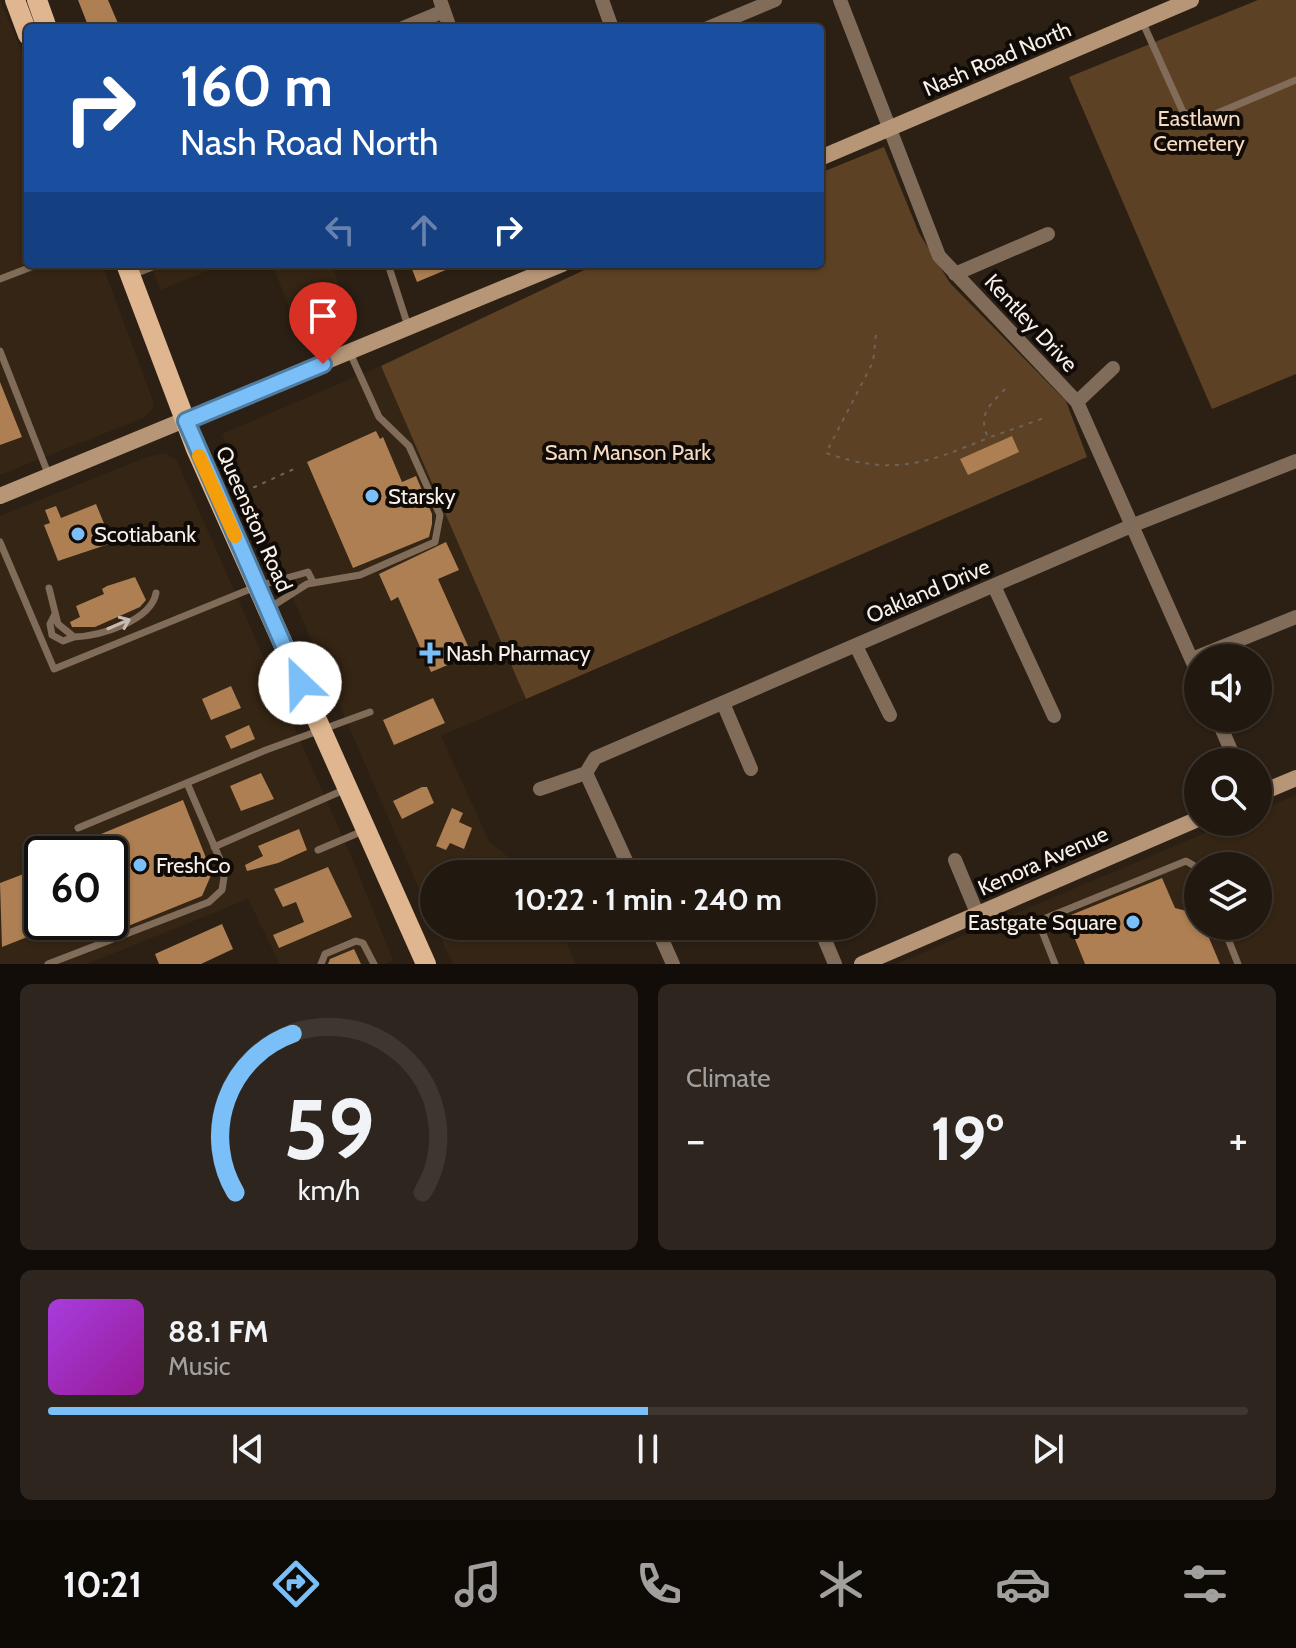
<!DOCTYPE html>
<html lang="en">
<head>
<meta charset="utf-8">
<style>
  body { margin:0; font-family:Cabin,sans-serif; background:#2d251e; color:#f1f3f6; height:100vh; display:flex; flex-direction:column; font-size:30px; white-space:nowrap }
  * { box-sizing:border-box; margin:0 }
  p { font-size:26px; color:#a2a09f }
  .icon { flex:none; width:44px; height:44px; fill:none; stroke:currentColor; stroke-width:2; stroke-linecap:round; stroke-linejoin:round }
  .map { position:relative; height:964px; overflow:hidden }
  .side { display:flex; flex-direction:column; gap:20px; padding:20px; background:#120d09; flex:1 }
  .side>* { flex:none }
  .hud { position:absolute; left:24px; top:24px; width:800px; height:244px; border-radius:8px; box-shadow:0 2px 6px #0004,0 0 0 2px #3e3730; background:#1a4fa0; color:#fff; overflow:hidden }
  .tools { position:absolute; left:1184px; top:644px; display:grid; gap:16px }
  .tools a { display:grid; place-items:center; width:88px; height:88px; border-radius:50%; background:#211810; box-shadow:0 2px 6px #0004,0 0 0 2px #3e3730; font-size:40px }
  .speed { position:absolute; left:24px; top:836px; display:flex; gap:16px; font-size:40px; font-weight:700; text-align:center }
  .speed>* { display:grid; place-content:center; width:104px; height:104px; border-radius:50%; background:#211810; box-shadow:0 2px 6px #0004,0 0 0 2px #3e3730; line-height:1 }
  .speed .limit { border:4px solid #111; border-radius:12px; background:#fff; color:#111 }
  .pin { position:absolute; display:grid; place-items:center; width:68px; height:68px; color:#fff; margin:-82px -34px; border-radius:50% 50% 50% 0; rotate:-45deg; box-shadow:0 0 8px #0007 }
  .pin .icon { rotate:45deg }
  .me { position:absolute; width:88px; margin:-44px; rotate:336deg; stroke-linejoin:round; filter:drop-shadow(0 0 6px #0008) }
  .turn { display:flex; align-items:center; gap:28px; height:168px; padding:0 24px; font-size:36px }
  .turn .icon { width:104px; height:104px; stroke-width:2.5 }
  .turn b { display:block; font-size:56px; line-height:68px }
  .lanes { display:flex; align-items:center; height:76px; padding:0 24px; background:#0003; justify-content:center; gap:40px; direction:ltr }
  .lanes .off { opacity:.35 }
  .big { font-size:60px; font-weight:700; line-height:1.1 }
  .side .tile { flex:1; display:flex; flex-direction:column; justify-content:center; gap:12px; min-width:0; padding:0 28px; border-radius:12px; background:#2d251e }
  .side .dial { align-items:center; gap:0 }
  .dial svg { height:208px; overflow:visible; fill:none; stroke:#3e3730; stroke-width:7; stroke-linecap:round; text-anchor:middle }
  .dial text { fill:#f1f3f6; stroke:none }
  .song { display:flex; align-items:center; gap:24px }
  .cover { width:96px; height:96px; border-radius:12px; background:linear-gradient(135deg,hsl(280 70% 55%),hsl(300 70% 35%)) }
  .played { height:8px; border-radius:4px; background:linear-gradient(90deg,#7abff8 50%,#3e3730 50%) }
  .keys { display:flex; justify-content:space-around; direction:ltr }
  .heat { display:flex; justify-content:space-between; align-items:center; font-size:44px; direction:ltr }
  .side .tiles { flex:1; display:grid; gap:20px; grid-template-columns:1fr 1fr }
  .tile:last-child { grid-column:span 2 }
  .trip { position:absolute; left:420px; top:860px; width:456px; height:80px; border-radius:40px; background:#211810; box-shadow:0 2px 6px #0004,0 0 0 2px #3e3730; font-weight:700; line-height:80px; text-align:center }
  .menu { display:flex; height:128px; justify-content:space-around; align-items:center; background:#0d0a06; color:#a2a09f }
  .menu .icon { width:56px; height:56px }
  .menu .active { color:#7abff8 }
  .menu b { font-size:36px; color:#f1f3f6 }
  .map>svg:first-child { display:block }
  .built { fill:#352514; fill-rule:evenodd }
  .green { fill:#5d4124 }
  .building { fill:#ad7f52 }
  .lines { fill:none; stroke-linecap:round; stroke-linejoin:round }
  .path { stroke:#6d6359; stroke-width:2; stroke-dasharray:4 6; stroke-linecap:butt }
  .lane { stroke:#806c59; stroke-width:7 }
  .street { stroke:#806c59; stroke-width:14 }
  .secondary { stroke:#b69677; stroke-width:16 }
  .primary { stroke:#dfb68f; stroke-width:20 }
  .oneway { stroke:#c8bbaf }
  .route-casing { stroke:#4f7ca1; stroke-width:20 }
  .route { stroke:#7abff8; stroke-width:14 }
  .slow { stroke:#f59e0b; stroke-width:14 }
  .poi-dot { fill:#7abff8; stroke:#100b07; stroke-width:3 }
  .labels { text-anchor:middle; dominant-baseline:central; stroke-width:8; stroke-linejoin:round; paint-order:stroke }
  .street-label { font-size:22px; fill:#f8f0e9; stroke:#100b07 }
  .park-label { font-size:22px; fill:#f6dac1; stroke:#100b07 }
  .poi-label { font-size:22px; fill:#f8f0e9; stroke:#100b07; text-anchor:start }
</style>
</head>
<body>
<div class="map">
<svg width="1296" height="964" viewBox="0 0 1296 964">
  <rect width="100%" height="100%" fill="#2c2015"/>
  <path class="built" d="M0,0L28,67V264H102L153,401V409L143,418L0,475Z
    M151,264H224L160,290Z
    M272,264H331L357,331L306,350Z
    M381,366L526,699L441,736L489,841L529,874H434V923L222,434Z
    M166,453L177,461L351,856L393,960L385,964H280L248,899L87,964H0V516L147,457ZM42,854H110V922H42Z
    M1296,795V964H896L1231,822H1258V811ZM1198,866H1258V926H1198Z
    M435,926H559L576,964H453Z"/>
  <path class="green" d="M1258,0H1296V374L1212,409L1069,77Z
    M884,147L919,233L950,283L1066,401L1087,457L526,699L381,366L597,264H820V173Z"/>
  <path class="building" d="M78,0H108L120,28H89Z
    M410,264H460L417,282Z
    M0,382L22,437L0,445Z
    M376,431L380,439L383,437L402,482L416,476L432,514V524L429,537L353,568L307,462Z
    M1012,436L1019,452L968,475L960,459Z
    M96,504L112,543L58,561L44,525L50,523L45,510L56,506L61,518Z
    M446,542L459,570L438,579L472,655L431,672L398,597L391,601L379,574Z
    M135,577L146,600L140,607L95,627H72L70,622L80,617L76,606L104,594L102,589L107,586Z
    M231,686L241,708L211,720L202,699Z
    M433,698L445,723L394,745L383,720Z
    M249,725L255,739L231,749L225,736Z
    M261,773L274,799L241,811L230,786Z
    M422,787H427L434,803L402,819L393,801Z
    M183,800L212,873L202,896L101,937L95,922H110V854H72L77,844Z
    M452,808L463,813L459,822L472,828L464,849L450,843L446,850L436,846Z
    M299,829L307,850L278,863L247,871L245,865L263,856L258,846Z
    M42,867V922L81,923L53,934L50,928L2,947L0,883Z
    M328,867L352,917L279,948L273,935L304,922L296,902L283,907L274,889Z
    M1162,878L1175,908L1198,914V926H1204L1220,964H1085L1066,917Z
    M222,924L233,949L201,964H159L155,954Z
    M463,926H498L486,931L489,938L479,942L476,936L468,939Z
    M354,949L361,964H328L330,959Z"/>
  <g class="lines">
    <path class="path" d="M876,335L873,362L826,453C892,476 925,464 988,438
      M1005,389C988,407 978,414 988,438L1044,418
      M235,496L296,468"/>
    <path class="lane" d="M1142,21L1183,112L1201,120L1296,80
      M388,264L408,326
      M132,275L160,264
      M0,279L39,264
      M0,351L49,476
      M0,542L54,669L258,586L308,572L313,582
      M49,588L58,624L74,637C100,636 151,621 156,593
      M271,607L307,584L360,575L435,542L440,515L409,446L379,417L350,353
      M55,614L50,624L52,635L63,641L74,637
      M78,828L266,750L370,712
      M214,847L346,789
      M318,850L363,831
      M1223,926L1238,964
      M48,964L209,902L222,890L225,871L187,783
      M321,964L325,954L356,941L363,943L374,964
      M1055,964L1042,931L1046,918L1186,861L1198,868"/>
    <path class="street" d="M440,0L450,28
      M602,0L612,28
      M840,0L939,256L1077,402L1198,674
      M403,28L444,11
      M708,28L775,0
      M955,274L1048,234
      M1077,402L1113,368
      M994,586L1054,716
      M856,646L890,715
      M1192,659L1296,617
      M723,703L751,769
      M1217,718L1236,762
      M540,789L586,773
      M955,860L977,913
      M632,874L586,773L595,758L1131,526L1296,461
      M656,926L673,964
      M819,926L835,964"/>
    <path class="secondary" d="M820,158L1191,0
      M0,496L562,264
      M1258,794L1296,778
      M862,964L1198,819"/>
    <path class="primary" d="M15,0L28,35
      M37,0L47,28
      M126,264L196,449L426,964"/>
  </g>
  <defs><path id="oneway-shaft" d="M-6 0H5M1.5-3L5.5 0L1.5 3" fill="none" stroke-width="1.6" stroke-linecap="round" stroke-linejoin="round" transform="scale(2)"/></defs>
  <use class="oneway" href="#oneway-shaft" transform="translate(119 624) rotate(-23)"/>
  <g class="lines">
    <g class="route-casing">
      <path id="route" d="M300,683L186,421L323,364"/>
    </g>
    <use href="#route" class="route"/>
    <path class="slow" d="M199,456L235,536"/>
  </g>
  <g class="poi-dot">
    <circle cx="372" cy="496" r="8"/>
    <circle cx="78" cy="534" r="8"/>
    <path d="M426 641h8v8h8v8h-8v8h-8v-8h-8v-8h8z"/>
    <circle cx="140" cy="865" r="8"/>
    <circle cx="1133" cy="922" r="8"/>
  </g>
  <g class="labels">
    <g class="street-label">
      <text transform="translate(997 59) rotate(-23)">Nash Road North</text>
      <text transform="translate(1031 323) rotate(47)">Kentley Drive</text>
      <text transform="translate(254 519) rotate(66)">Queenston Road</text>
      <text transform="translate(928 591) rotate(-23)">Oakland Drive</text>
      <text transform="translate(1043 861) rotate(-24)">Kenora Avenue</text>
    </g>
    <g class="park-label">
      <text x="1199" y="118">Eastlawn<tspan x="1199" dy="25">Cemetery</tspan></text>
      <text x="628" y="452">Sam Manson Park</text>
    </g>
    <g class="poi-label">
      <text x="388" y="496">Starsky</text>
      <text x="94" y="534">Scotiabank</text>
      <text x="446" y="653">Nash Pharmacy</text>
      <text x="156" y="865">FreshCo</text>
      <text x="1117" y="922" text-anchor="end">Eastgate Square</text>
    </g>
  </g>
</svg>
<div class="tools">
<a><svg class="icon" aria-label="sound" viewBox="0 0 24 24"><path d="M4 9h4l5-4v14l-5-4H4zM17 9q2 3 0 6"/></svg></a>
<a><svg class="icon" aria-label="search" viewBox="0 0 24 24"><circle cx="10" cy="10" r="6"/><path d="M15 15l6 6"/></svg></a>
<a><svg class="icon" aria-label="layers" viewBox="0 0 24 24"><path d="M12 4l9 5-9 5-9-5zM3 14l9 5 9-5"/></svg></a>
</div>
<div class="speed"><div class="limit">60</div></div>
<div class="pin" style="left:323px;top:364px;background:#d93025"><svg class="icon" aria-label="arrive" viewBox="0 0 24 24"><path d="M6 21V4h12l-3 4 3 4H6"/></svg></div>
<svg class="me" style="left:300px;top:683px" viewBox="-20 -20 40 40"><circle r="19" fill="#fff"/><path d="M0-13L10 11 0 6-10 11z" fill="#7abff8"/></svg>
<div class="trip">10:22 · 1 min · 240 m</div>
<div class="hud">
<div class="turn"><svg class="icon" aria-label="right" viewBox="0 0 24 24"><path d="M7 20v-9h11M14 6l5 5-5 5"/></svg><div><b>160 m</b>Nash Road North</div></div>
<div class="lanes"><svg class="icon off" aria-label="left" viewBox="0 0 24 24"><path d="M17 20v-9H6M10 6l-5 5 5 5"/></svg><svg class="icon off" aria-label="ahead" viewBox="0 0 24 24"><path d="M12 20V5M6 11l6-6 6 6"/></svg><svg class="icon" aria-label="right" viewBox="0 0 24 24"><path d="M7 20v-9h11M14 6l5 5-5 5"/></svg></div>
</div>
</div>
<section class="side">
<div class="tiles">
<div class="tile dial"><svg viewBox="0 0 100 80">
<path d="M14 69A42 42 0 1 1 86 69"/>
<path d="M14 69A42 42 0 0 1 36 8" stroke="#7abff8"/>
<text x="50" y="56" font-size="32" font-weight="700">59</text>
<text x="50" y="72" font-size="11">km/h</text>
</svg></div>
<div class="tile"><p>Climate</p>
<div class="heat"><a>−</a><b class="big">19°</b><a>+</a></div>
</div>
<div class="tile">
<div class="song"><i class="cover"></i><div><b>88.1 FM</b><p>Music</p></div></div>
<div class="played"></div>
<div class="keys"><svg class="icon" aria-label="previous" viewBox="0 0 24 24"><path d="M18 5L8 12l10 7zM5 5v14"/></svg><svg class="icon" aria-label="pause" viewBox="0 0 24 24"><path d="M8 5v14M16 5v14"/></svg><svg class="icon" aria-label="next" viewBox="0 0 24 24"><path d="M6 5l10 7-10 7zM19 5v14"/></svg></div>
</div>
</div>
</section>
<nav class="menu">
<b>10:21</b>
<svg class="icon active" aria-label="directions" viewBox="0 0 24 24"><path d="M12 3l9 9-9 9-9-9zM9 14v-3h6M13 9l2 2-2 2"/></svg>
<svg class="icon" aria-label="music" viewBox="0 0 24 24"><path d="M9 18V5l10-2v13"/><circle cx="6" cy="18" r="3"/><circle cx="16" cy="16" r="3"/></svg>
<svg class="icon" aria-label="phone" viewBox="0 0 24 24"><path d="M5 4h4l2 5-3 2q2 4 5 5l2-3 5 2v4C11 20 4 13 5 4z"/></svg>
<svg class="icon" aria-label="climate" viewBox="0 0 24 24"><path d="M12 3v18M4 7l16 10M4 17L20 7"/></svg>
<svg class="icon" aria-label="car" viewBox="0 0 24 24"><path d="M5 17H2v-5l4-1 3-4h7l3 4 3 1v5h-3M9 17h6M6 11h13"/><circle cx="7" cy="17" r="2"/><circle cx="17" cy="17" r="2"/></svg>
<svg class="icon" aria-label="filters" viewBox="0 0 24 24"><path d="M4 7h16M4 17h16"/><circle cx="9" cy="7" r="2"/><circle cx="15" cy="17" r="2"/></svg>
</nav>
</body>
</html>
